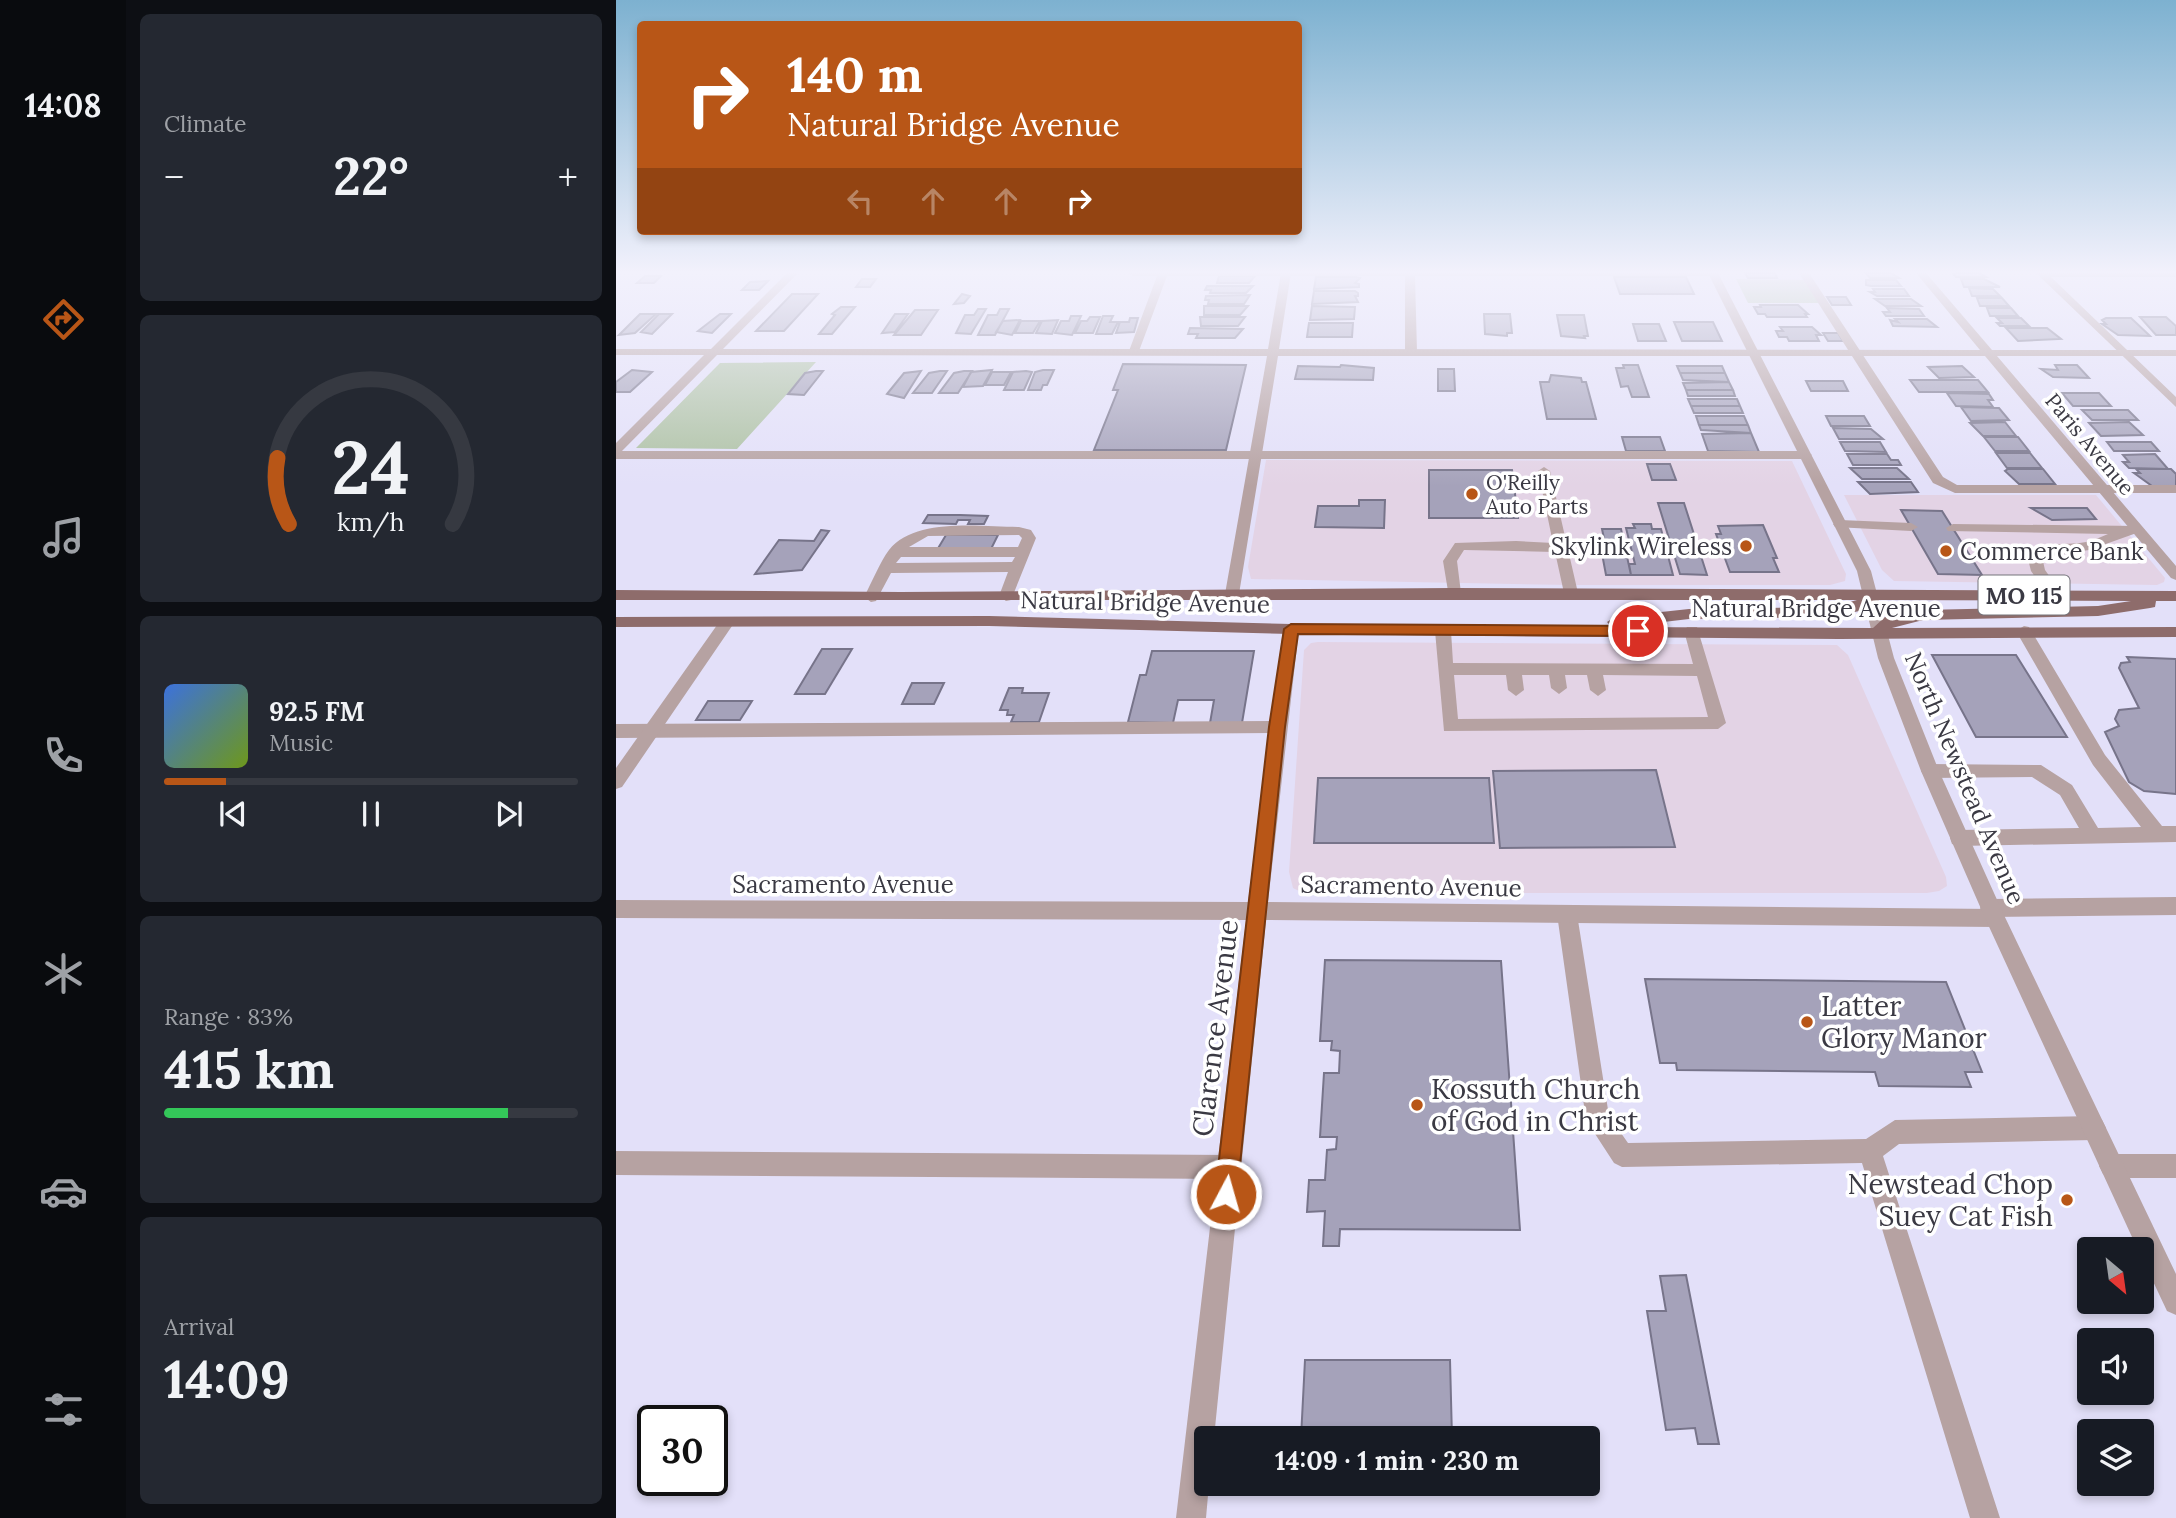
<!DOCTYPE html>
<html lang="en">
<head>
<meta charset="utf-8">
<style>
  body { margin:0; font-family:Lora,serif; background:#242831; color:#f1f3f6; height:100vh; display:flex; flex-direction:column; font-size:26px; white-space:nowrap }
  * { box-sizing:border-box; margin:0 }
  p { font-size:23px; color:#9ea1a6 }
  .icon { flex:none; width:38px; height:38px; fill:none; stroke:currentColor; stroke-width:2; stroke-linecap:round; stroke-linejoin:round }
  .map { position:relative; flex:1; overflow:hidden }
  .side { display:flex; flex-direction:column; gap:14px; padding:14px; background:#0d0f14; width:490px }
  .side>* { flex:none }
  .hud { position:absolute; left:21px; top:21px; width:665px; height:214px; border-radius:7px; box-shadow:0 4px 10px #0003; background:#b85617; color:#fff; overflow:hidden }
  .needle { width:46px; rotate:151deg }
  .controls { position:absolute; left:1461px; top:1237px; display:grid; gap:14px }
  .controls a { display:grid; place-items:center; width:77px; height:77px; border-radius:7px; background:#171b24; box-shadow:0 4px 10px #0003; font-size:35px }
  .speed { position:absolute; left:21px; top:1405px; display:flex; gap:14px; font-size:35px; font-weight:700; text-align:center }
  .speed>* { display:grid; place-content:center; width:91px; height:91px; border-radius:50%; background:#171b24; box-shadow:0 4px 10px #0003; line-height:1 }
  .speed .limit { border:4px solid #111; border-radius:10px; background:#fff; color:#111 }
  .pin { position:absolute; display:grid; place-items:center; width:60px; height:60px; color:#fff; margin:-30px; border:4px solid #fff; border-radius:50%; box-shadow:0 2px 7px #0007 }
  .me { position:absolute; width:77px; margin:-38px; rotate:6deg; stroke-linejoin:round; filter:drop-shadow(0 0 5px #0008) }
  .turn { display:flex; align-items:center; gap:24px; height:147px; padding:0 35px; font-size:32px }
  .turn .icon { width:91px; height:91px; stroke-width:2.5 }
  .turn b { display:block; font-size:49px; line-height:60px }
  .lanes { display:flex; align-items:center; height:66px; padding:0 35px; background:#0003; justify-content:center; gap:35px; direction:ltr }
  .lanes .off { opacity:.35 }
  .big { font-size:52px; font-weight:700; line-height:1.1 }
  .side .card { flex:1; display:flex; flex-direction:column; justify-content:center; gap:10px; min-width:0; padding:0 24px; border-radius:10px; background:#242831 }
  .side .dial { align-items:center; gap:0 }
  .dial svg { height:182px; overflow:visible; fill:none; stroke:#363941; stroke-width:7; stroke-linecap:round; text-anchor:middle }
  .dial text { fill:#f1f3f6; stroke:none }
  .song { display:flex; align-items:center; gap:21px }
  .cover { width:84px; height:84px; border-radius:10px; background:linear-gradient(135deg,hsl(220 70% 55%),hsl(80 70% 35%)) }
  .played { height:7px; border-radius:4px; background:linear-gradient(90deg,#b85617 15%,#363941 15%) }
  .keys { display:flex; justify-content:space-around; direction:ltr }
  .heat { display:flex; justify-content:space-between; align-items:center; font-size:38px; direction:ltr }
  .charge { height:10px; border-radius:5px; background:linear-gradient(90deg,#34c759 83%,#363941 0) }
  .trip { position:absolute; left:578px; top:1426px; width:406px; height:70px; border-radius:7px; background:#171b24; box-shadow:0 4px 10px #0003; font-weight:700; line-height:70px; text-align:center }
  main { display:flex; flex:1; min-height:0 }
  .tab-bar { display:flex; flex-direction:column; width:126px; justify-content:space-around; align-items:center; background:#090b0e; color:#9ea1a6 }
  .tab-bar .icon { width:49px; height:49px }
  .tab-bar .current { color:#b85617 }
  .tab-bar b { font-size:32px; color:#f1f3f6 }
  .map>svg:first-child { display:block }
  .commercial { fill:#e3d3e5 }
  .green { fill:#adc1a3 }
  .building { fill:#a5a2ba; stroke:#77748a; stroke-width:2 }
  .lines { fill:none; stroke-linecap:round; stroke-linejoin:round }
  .service { fill:#b6a2a2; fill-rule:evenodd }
  .minor { fill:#b6a2a2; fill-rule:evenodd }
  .tertiary { fill:#b6a2a2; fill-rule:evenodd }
  .primary { fill:#8e6c6b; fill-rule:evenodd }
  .route { fill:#b85617; stroke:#78380f; stroke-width:2 }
  .poi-dot { fill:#b85617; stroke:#fff; stroke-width:2.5 }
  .labels { text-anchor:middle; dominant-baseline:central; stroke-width:7; stroke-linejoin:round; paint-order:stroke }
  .far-street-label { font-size:21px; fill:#3a3943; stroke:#fff }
  .far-poi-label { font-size:21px; fill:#3a3943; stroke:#fff; text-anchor:start }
  .shield { fill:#fff; stroke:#75747b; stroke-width:2 }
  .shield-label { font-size:23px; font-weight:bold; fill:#3a3943 }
  .poi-label { font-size:24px; fill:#3a3943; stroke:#fff; text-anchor:end }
  .street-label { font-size:24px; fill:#3a3943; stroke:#fff }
  .near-poi-label { font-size:28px; fill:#3a3943; stroke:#fff; text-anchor:start }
  .near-street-label { font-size:28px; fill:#3a3943; stroke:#fff }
</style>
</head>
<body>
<main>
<nav class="tab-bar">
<b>14:08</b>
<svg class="icon current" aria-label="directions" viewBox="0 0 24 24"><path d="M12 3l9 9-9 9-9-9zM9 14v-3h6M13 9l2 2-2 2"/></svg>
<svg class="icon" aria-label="music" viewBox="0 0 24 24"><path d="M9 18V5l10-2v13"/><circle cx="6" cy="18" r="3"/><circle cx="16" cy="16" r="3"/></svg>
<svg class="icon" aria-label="phone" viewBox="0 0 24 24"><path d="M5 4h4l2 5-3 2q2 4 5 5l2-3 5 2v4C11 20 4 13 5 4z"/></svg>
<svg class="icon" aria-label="climate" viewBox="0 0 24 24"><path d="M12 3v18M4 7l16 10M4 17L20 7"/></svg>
<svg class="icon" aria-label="car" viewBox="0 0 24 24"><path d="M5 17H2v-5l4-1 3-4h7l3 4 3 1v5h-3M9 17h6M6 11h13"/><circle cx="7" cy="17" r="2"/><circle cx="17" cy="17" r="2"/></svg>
<svg class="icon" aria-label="filters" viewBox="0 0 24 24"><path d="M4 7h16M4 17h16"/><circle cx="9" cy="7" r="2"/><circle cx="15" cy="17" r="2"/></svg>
</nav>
<section class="side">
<div class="card"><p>Climate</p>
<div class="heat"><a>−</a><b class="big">22°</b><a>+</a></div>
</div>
<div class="card dial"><svg viewBox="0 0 100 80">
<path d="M14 69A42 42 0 1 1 86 69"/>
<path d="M14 69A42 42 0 0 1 9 40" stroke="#b85617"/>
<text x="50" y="56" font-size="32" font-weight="700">24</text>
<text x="50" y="72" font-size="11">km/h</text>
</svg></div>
<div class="card">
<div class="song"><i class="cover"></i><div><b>92.5 FM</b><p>Music</p></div></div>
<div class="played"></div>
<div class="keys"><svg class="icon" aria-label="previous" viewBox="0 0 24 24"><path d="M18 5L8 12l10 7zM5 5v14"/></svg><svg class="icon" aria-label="pause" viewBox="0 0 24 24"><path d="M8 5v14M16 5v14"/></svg><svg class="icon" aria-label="next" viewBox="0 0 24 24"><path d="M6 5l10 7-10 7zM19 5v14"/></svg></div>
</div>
<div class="card"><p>Range · 83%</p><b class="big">415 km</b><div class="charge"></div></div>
<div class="card"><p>Arrival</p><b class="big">14:09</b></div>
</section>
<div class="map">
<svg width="1560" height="1518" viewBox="0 0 1560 1518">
  <rect width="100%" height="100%" fill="#e3e0f9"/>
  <path class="commercial" d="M650,460L1176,461L1230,574L1229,581L1214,585H954L635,579L632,567Z
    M1228,495H1480L1549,578L1548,582L1541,585L1278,581L1266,570Z
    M702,642L1221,645L1232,655L1330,877L1331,886L1323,891L1311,893H687L677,888L673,872L688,650L695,643Z"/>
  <path class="green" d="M1120,279L1188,280L1203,303H1132Z
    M200,362L121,449L20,448L104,363Z"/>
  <path class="building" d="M1129,273H1159L1161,278H1132Z
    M1250,273H1275L1283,278H1254Z
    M1340,273H1363L1370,277H1340L1337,274Z
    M29,276H45L38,283H21Z
    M603,276H639L633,283H601Z
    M700,277H740L744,278L739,283L743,284V287L698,289Z
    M998,277H1070L1078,294H1004Z
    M246,279H260L254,287H240Z
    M1345,279H1368L1384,287H1348Z
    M1250,280H1280L1285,286H1255L1250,285Z
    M152,281L143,290H126L134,282Z
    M591,286H637L630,293H594L595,290H589Z
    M1353,288L1377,289L1384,296H1356Z
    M1257,289H1288L1293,296H1261L1254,292H1259Z
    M698,291H739L742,293V296H739L742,302L696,304Z
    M176,294H202L168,331H140Z
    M346,294L354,296L348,303L338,304Z
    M634,295L628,304H592L593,300H589L590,296Z
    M1211,297H1230L1235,305H1216Z
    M1361,298H1386L1393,306H1364Z
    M1259,299H1295L1305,306H1269Z
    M1144,305H1182L1192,314H1189L1191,317H1151L1149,314H1142L1138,307H1145Z
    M588,306H632L624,315H588Z
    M696,306L739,307L738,319L694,320Z
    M225,307H239L216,334H203L219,315L216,314Z
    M1271,308L1303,309L1308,316H1270L1267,312H1274Z
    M1371,308H1395L1402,316H1374Z
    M362,309H370L355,334L340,333L349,315H358Z
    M384,309H393L379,335H362L372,315H381Z
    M299,310H322L305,335H278Z
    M24,314H40L19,333L3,335Z
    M43,314H56L36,334L25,332Z
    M104,314H115L96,333L82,331Z
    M279,314H292L279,332L266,333Z
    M868,314H894L896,333H891V336L869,334Z
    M941,315H968L972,336H968L969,338L945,336Z
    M455,316H465L456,335L439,333L445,321H453Z
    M487,316H497L494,322H502L496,334H480Z
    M474,317H484L477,333H459L465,321H471Z
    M584,317H629L622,326H585Z
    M1524,317H1550L1560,326V335H1540Z
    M514,318H522L518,332L500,333L504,322H513Z
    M1381,318H1405L1413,326H1384L1381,323H1386Z
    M1490,318H1515L1534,336L1502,335L1486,324H1490L1486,320Z
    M1279,319H1311L1321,327L1277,326L1274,320L1282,322Z
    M404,320L396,335L380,332L387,321Z
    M442,320L436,334L420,333L426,321Z
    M405,321H424L417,333H399Z
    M1058,322H1097L1106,341H1066Z
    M693,323H737L736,337H691Z
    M1017,324H1043L1050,341H1022Z
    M1164,327H1196L1205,335H1200L1203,341H1173L1171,337H1163L1160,331H1167Z
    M574,328L627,329L619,338H580L582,334H572Z
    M1390,328H1431L1445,339L1402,341Z
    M1207,333H1222L1227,341H1212Z
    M507,364L630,365L610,450H478L502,390H497Z
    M725,365L758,368L757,380L679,379L682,366L724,367Z
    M1007,365H1022L1033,397H1016L1012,386L1005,387L1000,368H1008Z
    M1439,365H1461L1473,378L1437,377L1425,369L1442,370Z
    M1061,366H1106L1109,373H1064Z
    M1346,366L1358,377L1323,378L1312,367Z
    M822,369H838L839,391H822Z
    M16,370L36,372L14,392H0V382Z
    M376,370L367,386L347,387L355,372Z
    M427,370H438L431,385H427L425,390H412L419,372Z
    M200,371H207L188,395L172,394L189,373Z
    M305,371L288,398L271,394L288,373Z
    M324,371H331L316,393H297L313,373Z
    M348,371H356L342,393H323L338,373Z
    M410,371L416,372L408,390H388L397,372Z
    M376,372H395L388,385H369Z
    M1064,373H1109L1113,382L1067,380Z
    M935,375L965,378L966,382H970L980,419H931L924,382H933Z
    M1294,380H1362L1372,392H1303Z
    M1190,381H1227L1232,391H1195Z
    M1113,382L1117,390H1070L1067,383Z
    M1070,390H1117L1119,396H1072Z
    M1331,393L1373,394L1377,400H1372L1377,407L1340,406Z
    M1446,393H1483L1495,406H1457Z
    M1072,399H1121L1124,406H1075Z
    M1075,406H1124L1127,413H1078Z
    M1345,407L1383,408L1393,420L1355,421Z
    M1466,410H1512L1522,420H1476Z
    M1080,416H1128L1132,425H1083Z
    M1210,416H1248L1254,426H1215Z
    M1389,422L1400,436H1367L1354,423Z
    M1513,422L1527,435L1485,436L1473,423Z
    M1083,425H1132L1135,433L1085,430Z
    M1217,428L1255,429L1267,439H1223Z
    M1135,433L1143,452L1092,451L1086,434Z
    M1006,437H1044L1049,451H1010Z
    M1368,437H1402L1413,451H1379Z
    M1224,442H1264L1270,452L1229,451Z
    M1491,442H1535L1543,451H1498Z
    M1380,453H1414L1426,468H1391Z
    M1231,454H1271L1275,460H1282L1285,465H1237Z
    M1539,454L1552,469L1513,468L1507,462H1513L1507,455Z
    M1031,464H1054L1060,480H1036Z
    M1234,468H1281L1293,479H1246Z
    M1392,469H1427L1439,484H1403L1389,471Z
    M1520,469H1555L1560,474V486H1536L1518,473H1524Z
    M813,470H896L902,518H813Z
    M1242,482H1295L1302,492L1254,494Z
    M743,500H769L768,528L699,527L702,506H743Z
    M1042,503H1068L1091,575L1064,574Z
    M1415,508H1471L1480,519L1436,520Z
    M1285,510L1326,511L1366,575L1322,574Z
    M312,515H344L372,516L368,524H352L354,520H342L340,524L307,523Z
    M1017,524H1035L1036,529H1045L1057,575H1015L1013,564H1019L1010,528H1019Z
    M1147,525L1161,558H1157L1163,572H1114L1100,534H1105L1102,526Z
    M986,529H1005L1015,575H990L984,543H989Z
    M205,530L213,531L186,570L139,574L163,540L198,541Z
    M330,535H382L374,551L321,550Z
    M206,649H236L209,694H179Z
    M536,651H638L626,723H594L598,700H562L557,723L512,722L524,675H530Z
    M1316,655H1400L1451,737H1360Z
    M1511,657L1560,659V794L1528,791L1513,782L1489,732L1503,726L1499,719L1503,710L1523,708L1503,668L1505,663L1514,662Z
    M296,683H328L318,704H286Z
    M393,688H407L406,693H433L423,722H395L398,715H391L392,710H384Z
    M92,701H136L124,720H80Z
    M1040,770L1059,847L884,848L877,771Z
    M702,778H873L878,843H698Z
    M709,960L885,961L904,1230L724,1229L723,1246H707L709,1211L691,1212L693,1180H709L711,1150L720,1149L721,1137H704L708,1073H723L724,1051L715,1050L716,1041H704Z
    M1029,979L1330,982L1366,1072H1349L1355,1087L1263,1086L1259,1072L1061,1070L1060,1063H1044Z
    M1070,1275L1103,1444H1082L1079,1428L1050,1430L1031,1311H1050L1044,1276Z
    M689,1360H834L836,1438H685Z"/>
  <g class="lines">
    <path class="service" d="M512,273H1102L1097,276H799L801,352L795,355L789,352V276H551L523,351L514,353L513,351L541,276H517Z
      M1183,273H1193L1327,477L1341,485H1560V493H1339L1317,483Z
      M1420,273H1560V277H1435L1560,397V407Z
      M0,451H1190L1196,455L1190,459H0Z
      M928,467L934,471L962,593L960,597L955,598L948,593L939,552L848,550L841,561L845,593L838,598L833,597L827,561L839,543L900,541L937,543L922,471Z
      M1224,520L1295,523L1302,527L1295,531L1219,527L1217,524Z
      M1337,524L1522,526L1529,530L1473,550L1426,557L1429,570L1447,595L1440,600L1435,599L1415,571L1411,555C1425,540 1452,546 1470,542C1478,540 1485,537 1492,534L1332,531L1330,528Z
      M403,527L415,530L420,538L395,600L390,601L383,596L392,572L275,573L260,601L255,602L248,597C256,582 264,562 273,550C299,517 365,527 403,527ZM312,536L403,535L406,538L402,547H293ZM285,557H399L396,562L280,563Z
      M827,626L835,631L837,663L1077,664L1068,631L1071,627H1081L1110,723L1102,729L828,731L819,631ZM838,675H890L892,690L900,696L908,690L906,675H933L935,688L943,694L951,688L949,675H971L974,690L982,696L990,690L987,675L1081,676L1092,717L842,719Z
      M1408,626L1413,627L1489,755L1546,826H1560V842L1343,846L1336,844L1334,838L1336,832L1343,830L1463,828L1444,795L1416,777L1314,778L1308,776L1305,771L1308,766L1314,764L1425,765L1456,785L1482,828L1525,827L1477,765L1400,631Z
      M661,721L669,727L661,733L0,738V724Z
      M1560,897V915L1374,917L1367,914L1364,908L1367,902L1374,899Z
      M951,905L958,908L961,914L993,1116L1012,1143L1250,1139L1279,1120L1478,1116L1486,1120L1490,1128L1486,1136L1478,1140L1283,1144L1267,1156L1384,1518H1354L1246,1163L1006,1167L998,1163L970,1120L941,914L944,908Z
      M0,1151L613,1155L621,1159L625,1167L621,1175L613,1179L0,1175Z"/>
    <path class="minor" d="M171,273H182L107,349H652L665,273H675L663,349L1364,350L1300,273H1310L1376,350H1560V356H1381L1560,566V580L1555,578L1369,356H662L623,594L616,599L609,594L651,356L101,355L4,453L0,454V443L88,355H0V349H95Z
      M111,617L116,618L119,622L116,626L6,787L0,789V768L106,618Z
      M675,624L683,629L652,902L1379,909L1386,912L1389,918L1386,924L1379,927L650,920L598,1438H590V1484H593L590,1518H560L630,920L0,918V900L632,902L667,629Z
      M1495,1154H1560V1178H1495L1487,1174L1483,1166L1487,1158Z"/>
    <path class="tertiary" d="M1092,273H1102L1255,571L1278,658L1323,771L1387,913L1560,1274V1315L1551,1311L1526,1258V1250H1522L1369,918L1305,771L1262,658L1241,571Z"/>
    <path class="primary" d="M838,588L1560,591V601H1540L1539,607L1534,608L1482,616L1307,620L1276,628L1560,627V637L1223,639L675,634L373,626L0,627V617L373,616L675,624L996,627L991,622L999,617L1073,609L1215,607L1241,600H0V590L285,592ZM1260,600L1515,601L1482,606L1307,610L1269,617L1257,628L1005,627L1073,619L1215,617L1248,610Z"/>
  </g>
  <linearGradient id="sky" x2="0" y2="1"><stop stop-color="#7db1d0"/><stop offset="0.56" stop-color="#f2f1fc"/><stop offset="1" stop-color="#f2f1fc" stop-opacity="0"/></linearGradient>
  <rect width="1560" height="486" fill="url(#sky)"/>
  <path class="route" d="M675,624L1022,626L1029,631L1022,636L682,634L669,727L621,1194L618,1202L610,1205L602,1202L599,1194L653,727L668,629Z"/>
  <g class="poi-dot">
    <circle cx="856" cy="494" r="7"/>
    <circle cx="1130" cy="546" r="7"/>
    <circle cx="1330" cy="551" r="7"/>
    <circle cx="1191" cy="1022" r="7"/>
    <circle cx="801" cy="1105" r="7"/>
    <circle cx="1451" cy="1200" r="7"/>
  </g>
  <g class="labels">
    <g class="far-street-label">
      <text transform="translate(1474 444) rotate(50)">Paris Avenue</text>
    </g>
    <g class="far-poi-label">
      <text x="870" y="482">O'Reilly<tspan x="870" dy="24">Auto Parts</tspan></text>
    </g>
    <rect class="shield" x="1362.5" y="575.5" width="91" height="39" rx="5"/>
    <g class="shield-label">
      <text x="1408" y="595">MO 115</text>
    </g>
    <g class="poi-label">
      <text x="1116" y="546">Skylink Wireless</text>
      <text x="1344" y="551" text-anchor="start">Commerce Bank</text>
    </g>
    <g class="street-label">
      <text transform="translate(529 602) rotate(1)">Natural Bridge Avenue</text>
      <text x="1200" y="608">Natural Bridge Avenue</text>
      <text transform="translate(1349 778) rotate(67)">North Newstead Avenue</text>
      <text x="227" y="884">Sacramento Avenue</text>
      <text transform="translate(795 886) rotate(1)">Sacramento Avenue</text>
    </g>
    <g class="near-poi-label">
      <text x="1205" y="1006">Latter<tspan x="1205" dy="32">Glory Manor</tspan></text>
      <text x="815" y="1089">Kossuth Church<tspan x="815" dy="32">of God in Christ</tspan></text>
      <text x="1437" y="1184" text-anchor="end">Newstead Chop<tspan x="1437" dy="32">Suey Cat Fish</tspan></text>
    </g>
    <g class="near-street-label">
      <text transform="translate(599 1028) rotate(-83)">Clarence Avenue</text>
    </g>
  </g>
</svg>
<div class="controls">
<a><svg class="needle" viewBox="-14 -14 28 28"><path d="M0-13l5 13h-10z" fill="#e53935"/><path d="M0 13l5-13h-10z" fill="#9ea1a6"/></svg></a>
<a><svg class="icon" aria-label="sound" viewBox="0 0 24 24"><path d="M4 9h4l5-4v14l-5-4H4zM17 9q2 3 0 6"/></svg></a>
<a><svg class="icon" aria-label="layers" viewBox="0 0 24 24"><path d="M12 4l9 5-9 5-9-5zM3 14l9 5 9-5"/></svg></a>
</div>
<div class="speed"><div class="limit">30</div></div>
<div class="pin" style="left:1022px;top:631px;background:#d93025"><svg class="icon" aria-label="arrive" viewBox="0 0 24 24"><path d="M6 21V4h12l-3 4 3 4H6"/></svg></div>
<svg class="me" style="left:610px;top:1194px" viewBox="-20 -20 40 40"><circle r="17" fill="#b85617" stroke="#fff" stroke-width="3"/><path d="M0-11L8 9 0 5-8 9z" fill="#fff"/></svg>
<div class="trip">14:09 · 1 min · 230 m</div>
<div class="hud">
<div class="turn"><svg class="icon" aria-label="right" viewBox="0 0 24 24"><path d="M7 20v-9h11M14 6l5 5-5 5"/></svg><div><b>140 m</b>Natural Bridge Avenue</div></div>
<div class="lanes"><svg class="icon off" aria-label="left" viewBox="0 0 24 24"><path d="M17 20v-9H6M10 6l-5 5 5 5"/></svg><svg class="icon off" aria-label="ahead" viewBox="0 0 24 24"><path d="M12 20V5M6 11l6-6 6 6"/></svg><svg class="icon off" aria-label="ahead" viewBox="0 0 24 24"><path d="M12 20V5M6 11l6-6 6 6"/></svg><svg class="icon" aria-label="right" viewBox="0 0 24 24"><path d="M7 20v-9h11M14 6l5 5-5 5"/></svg></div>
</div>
</div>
</main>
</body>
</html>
